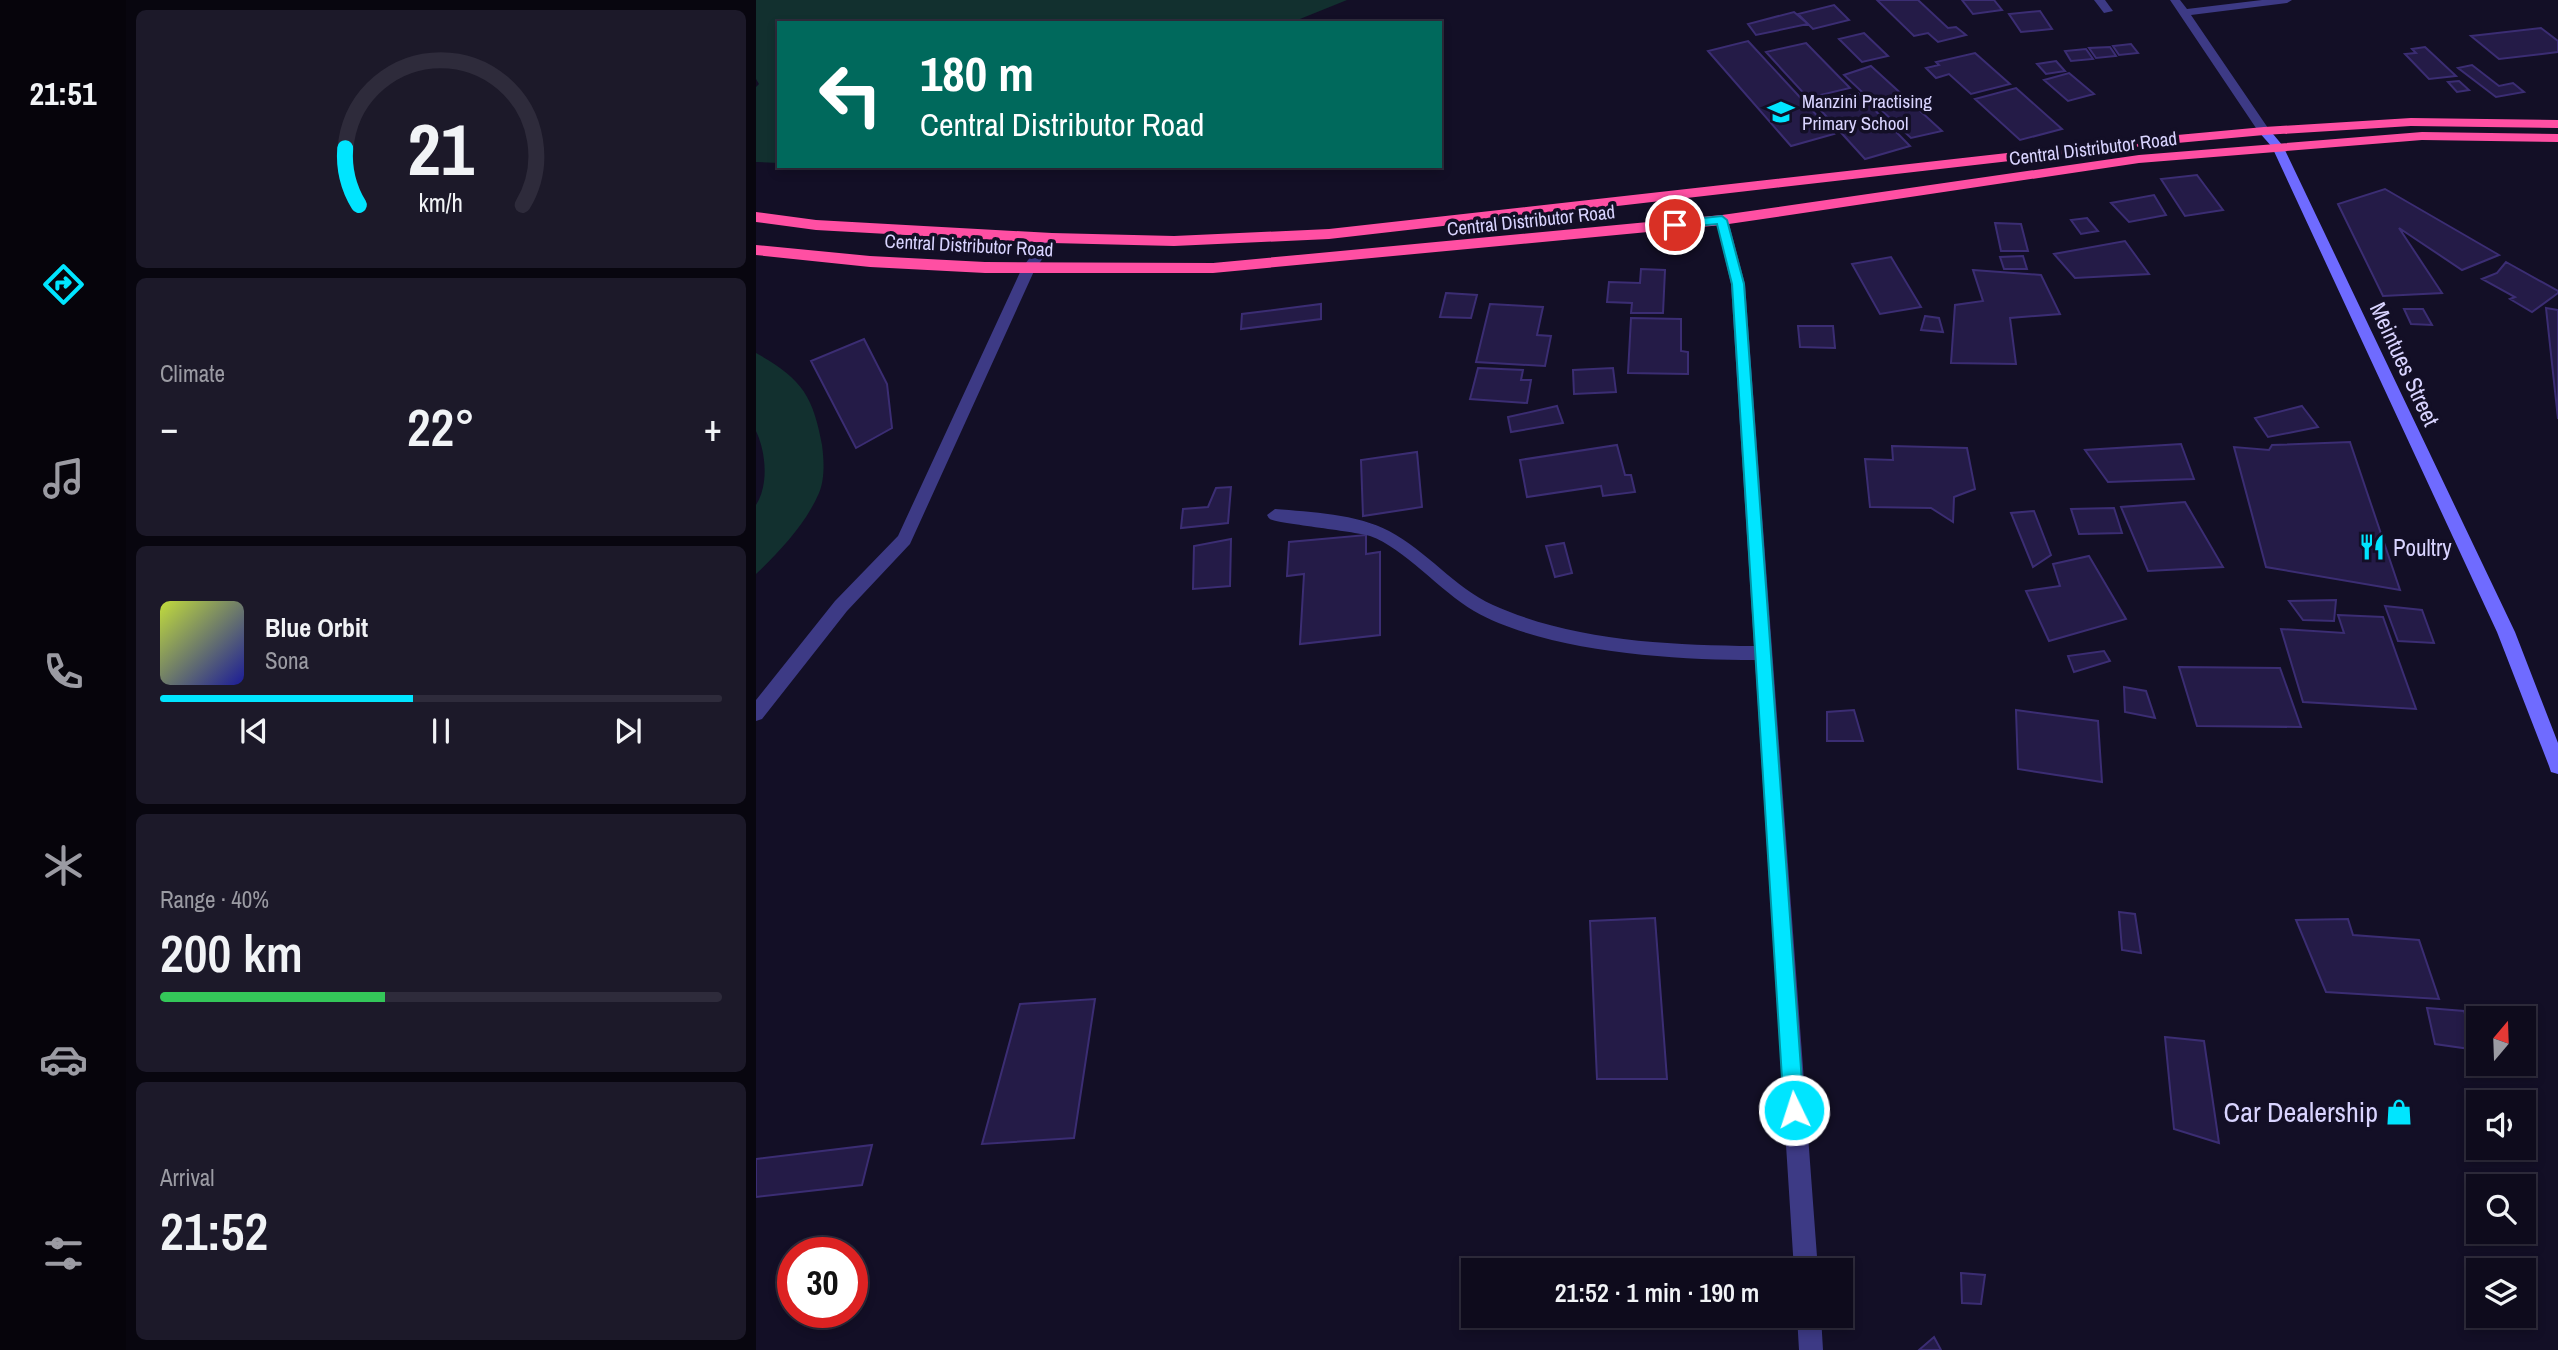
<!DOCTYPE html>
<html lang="en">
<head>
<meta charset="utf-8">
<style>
  body { margin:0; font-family:"Archivo Narrow",sans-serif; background:#1c1929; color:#f1f3f6; height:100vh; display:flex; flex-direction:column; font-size:26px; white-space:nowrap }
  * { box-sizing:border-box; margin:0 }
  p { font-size:23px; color:#9b9ba3 }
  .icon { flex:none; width:38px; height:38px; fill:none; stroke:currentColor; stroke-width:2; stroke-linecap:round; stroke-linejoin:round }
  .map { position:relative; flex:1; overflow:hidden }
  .side { display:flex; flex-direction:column; gap:10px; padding:10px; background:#08060f; width:630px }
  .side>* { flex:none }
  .guide { position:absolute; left:21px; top:21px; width:665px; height:147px; border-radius:0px; box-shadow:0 4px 10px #0003,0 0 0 2px #2e2b3b; background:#00695c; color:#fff; overflow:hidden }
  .needle { width:46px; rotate:19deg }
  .buttons { position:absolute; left:1710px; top:1006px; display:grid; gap:14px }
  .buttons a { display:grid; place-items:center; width:70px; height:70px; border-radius:0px; background:#0e0b1c; box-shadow:0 4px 10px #0003,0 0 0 2px #2e2b3b; font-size:35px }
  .speed { position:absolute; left:21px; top:1237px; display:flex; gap:14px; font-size:35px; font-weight:700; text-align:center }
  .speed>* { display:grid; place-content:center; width:91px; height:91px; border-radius:50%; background:#0e0b1c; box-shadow:0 4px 10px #0003,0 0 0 2px #2e2b3b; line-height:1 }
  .speed .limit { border:10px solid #d22; background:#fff; color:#111 }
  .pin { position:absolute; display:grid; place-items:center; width:60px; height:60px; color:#fff; margin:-30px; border:4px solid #fff; border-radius:50%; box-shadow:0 2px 7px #0007 }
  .me { position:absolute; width:77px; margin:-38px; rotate:356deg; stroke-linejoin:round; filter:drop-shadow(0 0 5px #0008) }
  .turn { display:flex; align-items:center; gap:24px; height:147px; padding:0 28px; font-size:32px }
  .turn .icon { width:91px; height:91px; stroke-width:2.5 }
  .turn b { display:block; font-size:49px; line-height:60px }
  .big { font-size:52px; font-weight:600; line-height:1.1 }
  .side .tile { flex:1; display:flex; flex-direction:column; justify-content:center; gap:10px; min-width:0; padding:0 24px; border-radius:10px; background:#1c1929 }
  .side .dial { align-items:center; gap:0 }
  .dial svg { height:182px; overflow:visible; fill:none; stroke:#2e2b3b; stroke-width:7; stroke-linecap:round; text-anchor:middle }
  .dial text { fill:#f1f3f6; stroke:none }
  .song { display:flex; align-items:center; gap:21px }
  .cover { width:84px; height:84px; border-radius:10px; background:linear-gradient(135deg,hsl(70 70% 55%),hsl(240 70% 35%)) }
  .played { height:7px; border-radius:4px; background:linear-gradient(90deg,#00e5ff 45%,#2e2b3b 45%) }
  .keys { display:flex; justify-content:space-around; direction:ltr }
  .heat { display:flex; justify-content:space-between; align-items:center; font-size:38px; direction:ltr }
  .charge { height:10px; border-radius:5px; background:linear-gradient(90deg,#34c759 40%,#2e2b3b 0) }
  .trip { position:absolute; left:705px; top:1258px; width:392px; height:70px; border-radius:0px; background:#0e0b1c; box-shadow:0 4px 10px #0003,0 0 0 2px #2e2b3b; font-weight:600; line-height:70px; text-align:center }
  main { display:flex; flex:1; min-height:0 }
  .dock { display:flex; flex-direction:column; width:126px; justify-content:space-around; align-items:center; background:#06040b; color:#9b9ba3 }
  .dock .icon { width:49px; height:49px }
  .dock .selected { color:#00e5ff }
  .dock b { font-size:32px; color:#f1f3f6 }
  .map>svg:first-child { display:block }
  .green { fill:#12302f }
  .building { fill:#241b47; stroke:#3b2d73; stroke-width:2 }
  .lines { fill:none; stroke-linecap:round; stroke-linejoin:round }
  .lane { fill:#3d3a85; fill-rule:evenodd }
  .street { fill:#3d3a85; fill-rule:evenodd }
  .secondary { fill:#6f6bff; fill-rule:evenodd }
  .highway { fill:#ff4fa3; fill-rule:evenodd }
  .route { fill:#00e5ff; stroke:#0095a6; stroke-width:2 }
  .labels { text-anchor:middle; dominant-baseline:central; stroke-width:7; stroke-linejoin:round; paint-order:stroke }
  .far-poi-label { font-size:19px; fill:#d9d4ff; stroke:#130f26; text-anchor:start }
  .far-street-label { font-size:19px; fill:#d9d4ff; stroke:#130f26 }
  .street-label { font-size:23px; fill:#d9d4ff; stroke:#130f26 }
  .poi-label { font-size:23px; fill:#d9d4ff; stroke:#130f26; text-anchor:start }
  .near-poi-label { font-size:28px; fill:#d9d4ff; stroke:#130f26; text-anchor:end }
</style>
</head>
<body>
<main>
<nav class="dock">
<b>21:51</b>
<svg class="icon selected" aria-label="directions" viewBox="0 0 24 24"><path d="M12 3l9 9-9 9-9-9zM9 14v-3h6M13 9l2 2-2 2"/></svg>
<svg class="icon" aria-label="music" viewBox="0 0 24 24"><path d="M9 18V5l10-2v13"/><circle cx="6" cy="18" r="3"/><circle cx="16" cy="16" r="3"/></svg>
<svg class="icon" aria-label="phone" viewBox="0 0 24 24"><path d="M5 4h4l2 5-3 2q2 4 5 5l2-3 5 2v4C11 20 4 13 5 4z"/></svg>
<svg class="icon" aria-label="climate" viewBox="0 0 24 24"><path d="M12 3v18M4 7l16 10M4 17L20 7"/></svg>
<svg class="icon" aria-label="car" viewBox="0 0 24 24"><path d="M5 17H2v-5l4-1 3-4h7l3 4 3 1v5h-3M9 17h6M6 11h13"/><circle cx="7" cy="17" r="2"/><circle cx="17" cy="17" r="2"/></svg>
<svg class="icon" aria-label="filters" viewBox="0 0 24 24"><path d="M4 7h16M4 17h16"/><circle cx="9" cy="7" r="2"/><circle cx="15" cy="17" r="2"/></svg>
</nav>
<section class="side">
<div class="tile dial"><svg viewBox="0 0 100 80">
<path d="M14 69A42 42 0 1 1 86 69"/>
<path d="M14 69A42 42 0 0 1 8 44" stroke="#00e5ff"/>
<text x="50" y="56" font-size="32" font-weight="700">21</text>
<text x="50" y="72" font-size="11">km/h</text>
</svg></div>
<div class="tile"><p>Climate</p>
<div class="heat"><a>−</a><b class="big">22°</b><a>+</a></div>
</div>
<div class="tile">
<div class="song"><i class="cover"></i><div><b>Blue Orbit</b><p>Sona</p></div></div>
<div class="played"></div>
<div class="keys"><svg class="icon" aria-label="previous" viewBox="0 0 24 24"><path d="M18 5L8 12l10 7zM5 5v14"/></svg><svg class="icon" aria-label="pause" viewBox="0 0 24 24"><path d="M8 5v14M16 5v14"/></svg><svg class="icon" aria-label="next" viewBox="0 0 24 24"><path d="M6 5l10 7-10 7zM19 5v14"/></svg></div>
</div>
<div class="tile"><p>Range · 40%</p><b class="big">200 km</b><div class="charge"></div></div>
<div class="tile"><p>Arrival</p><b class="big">21:52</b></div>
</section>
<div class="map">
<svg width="1802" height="1350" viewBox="0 0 1802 1350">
  <rect width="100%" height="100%" fill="#130f26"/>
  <path class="green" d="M0,0H591L534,23H23V163L0,162V87L3,84L0,79Z
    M0,353C45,378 57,395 66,445C68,460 69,479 63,493C49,525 24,551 0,574V505C13,485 10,452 0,431Z"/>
  <path class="building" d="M1121,0H1162L1192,28L1200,27L1210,35L1182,42L1172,33L1158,36Z
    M1206,0H1238L1246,10L1217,14Z
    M1078,5L1093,20L1057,29L1042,14Z
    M1284,11L1296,29L1265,32L1253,14Z
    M1038,12L1052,24L1000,35L992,24Z
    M1785,28L1802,41V52L1743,59L1715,36Z
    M1108,33L1132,56L1106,62L1083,39Z
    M992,41L1078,134L1035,146L952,51Z
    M1050,43L1094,88L1052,98L1010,52Z
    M1375,44L1382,53L1363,55L1357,46Z
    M1354,47L1360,56L1340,58L1333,48Z
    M1669,47L1700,76L1673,79L1649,54L1660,53L1656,49Z
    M1330,49L1337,59L1315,61L1309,51Z
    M1219,53L1254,84L1215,94L1193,74L1180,78L1170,68L1183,65L1180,62Z
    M1300,61L1309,71L1290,74L1281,64Z
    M1716,65L1743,86L1757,83L1768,92L1740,97L1702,68Z
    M1115,66L1186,131L1155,138L1088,75Z
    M1313,73L1338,94L1312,101L1288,80Z
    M1703,81L1713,90L1701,92L1692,82Z
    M1260,88L1306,129L1264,140L1219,99Z
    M1102,93L1154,146L1109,159L1059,104Z
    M1441,175L1467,210L1429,216L1405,179Z
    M1629,189L1743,255L1706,270L1643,228L1686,293L1627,296L1582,204Z
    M1398,195L1410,215L1373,222L1355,203Z
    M1331,218L1342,231L1325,234L1315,220Z
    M1239,223L1265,224L1272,251H1245Z
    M1369,241L1393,274L1319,278L1298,254Z
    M1267,256L1271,269H1248L1244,257Z
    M1135,257L1165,307L1124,314L1096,264Z
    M1750,262L1802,291V293L1776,312L1754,299L1759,297L1726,279L1741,273Z
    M885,269L909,270L907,313H875L876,303L851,302L853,282L884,283Z
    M1217,270L1285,275L1304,314L1254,318L1260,364L1195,363L1199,305L1227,301Z
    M690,293L721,295L715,318L684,317Z
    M565,304V319L485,329L486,314Z
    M734,304L787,307L781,335L795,336L789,366L720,362Z
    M1790,308L1802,310V419Z
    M1648,309H1667L1676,325L1655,324Z
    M1169,316L1183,318L1187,332L1165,330Z
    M875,318L925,319V351L932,352V374L872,373Z
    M1042,326H1077L1079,348L1044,347Z
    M108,339L131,384L136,428L100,448L55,361Z
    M722,368L767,370L765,380H775L771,403L714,399Z
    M857,368L860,392L818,394L817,370Z
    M801,406L807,423L755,432L752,417Z
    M1546,406L1562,427L1512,437L1499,418Z
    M1594,442L1644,590L1510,567L1478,447L1513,450L1516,445Z
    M1425,444L1438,479L1352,482L1329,450Z
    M861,445L869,475H875L879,492L847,496L845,486L771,497L764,460Z
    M1136,446L1211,448L1219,489L1198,497L1197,522L1175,508L1114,507L1109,459L1137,460Z
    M661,452L666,507L607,516L605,460Z
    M475,487L472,523L425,528L427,509L452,507L460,488Z
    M1429,502L1467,567L1392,571L1365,507Z
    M1358,508L1366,533L1323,534L1315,509Z
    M1278,511L1295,555L1277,567L1255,513Z
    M610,535V554L624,552V635L544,644L548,574L531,576L533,542Z
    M475,539L474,586L437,589L438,546Z
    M808,543L816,573L799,577L790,546Z
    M1333,556L1370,619L1293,641L1270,591L1304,586L1297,564Z
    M1580,600L1578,621L1547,620L1533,601Z
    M1629,606L1666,610L1678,643L1642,641Z
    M1582,615L1627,617L1660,709L1547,702L1525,629L1588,633Z
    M1348,651L1354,661L1318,672L1312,656Z
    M1423,667L1524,668L1545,727L1441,726Z
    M1368,687L1390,691L1399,718L1369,712Z
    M1098,710L1107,741H1071V712Z
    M1260,710L1342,721L1346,782L1262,769Z
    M1363,912L1379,914L1385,953L1366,950Z
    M899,918L911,1079H841L834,921Z
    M1592,919L1597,935L1663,940L1683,999L1570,992L1540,920Z
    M339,999L318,1138L226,1144L264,1004Z
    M1671,1008L1708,1011L1721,1050L1679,1044Z
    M1409,1037L1448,1041L1463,1143L1418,1129Z
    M116,1145L106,1185L0,1197V1159Z
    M1205,1273L1229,1275L1225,1304L1206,1303Z
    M1178,1337L1185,1350H1163Z"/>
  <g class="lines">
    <path class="lane" d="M1338,0H1349L1357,11L1348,13Z"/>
    <path class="street" d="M1414,0H1424L1431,9L1506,0H1536L1531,3L1435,15L1514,131L1512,134H1504Z
      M966,216L972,220L989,284L1062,1270H1038L999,660C917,660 790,652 718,611C684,591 648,548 614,536C597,531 519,523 514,519C512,518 512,516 511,515L519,509C555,512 601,514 633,531C671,551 698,587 737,605C817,641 912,645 998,646L975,284L960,220Z
      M296,234L302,238L279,269L154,544L91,611L6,719L0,721V700L79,601L142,536L266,268L291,235Z
      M1041,1316H1065L1067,1350H1043Z"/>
    <path class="secondary" d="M1508,127L1512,128L1527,146L1759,632L1802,743V774L1795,772L1793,766L1741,632L1516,147L1502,131Z"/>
    <path class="highway" d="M1655,118L1802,120V128L1655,126L1508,135L1367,148L573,239L418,246L296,243L60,230L0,222V212L60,220L296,233L418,236L573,229L1367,140L1508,127Z
      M1666,132L1802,134V142L1666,140L1383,163L966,225L457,273H229L114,267L0,255V245L114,256L229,262L457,263L966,215L1383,155Z"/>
  </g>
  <path class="route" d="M966,216L971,220L988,284L1048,1110L1045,1117L1038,1120L1031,1117L1028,1110L976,284L961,224L919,228L913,225L919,221Z"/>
  <defs>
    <g id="school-bare" transform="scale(2.1)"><path d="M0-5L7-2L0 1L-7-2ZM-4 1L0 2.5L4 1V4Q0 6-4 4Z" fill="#00e5ff" stroke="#130f26" stroke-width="2.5" paint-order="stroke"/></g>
    <g id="restaurant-bare" transform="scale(2.1)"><path d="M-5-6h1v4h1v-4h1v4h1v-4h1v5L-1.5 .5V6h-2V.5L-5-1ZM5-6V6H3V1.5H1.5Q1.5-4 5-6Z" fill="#00e5ff" stroke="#130f26" stroke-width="2.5" paint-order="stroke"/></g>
    <g id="shop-bare" transform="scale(2.1)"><path d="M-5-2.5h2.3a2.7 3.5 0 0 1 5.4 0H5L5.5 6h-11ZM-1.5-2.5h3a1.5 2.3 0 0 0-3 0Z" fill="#00e5ff" stroke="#130f26" stroke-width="2.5" paint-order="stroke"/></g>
  </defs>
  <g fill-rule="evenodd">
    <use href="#school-bare" x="1025" y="112"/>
    <use href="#restaurant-bare" x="1616" y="547"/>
    <use href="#shop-bare" x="1643" y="1112"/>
  </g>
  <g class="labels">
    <g class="far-poi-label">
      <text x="1046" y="101">Manzini Practising<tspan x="1046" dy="22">Primary School</tspan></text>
    </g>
    <g class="far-street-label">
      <text transform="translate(1337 148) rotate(-7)">Central Distributor Road</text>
      <text transform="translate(775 220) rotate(-6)">Central Distributor Road</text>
      <text transform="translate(213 245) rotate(3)">Central Distributor Road</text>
    </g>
    <g class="street-label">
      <text transform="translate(1649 364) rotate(65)">Meintues Street</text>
    </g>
    <g class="poi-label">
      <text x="1637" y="547">Poultry</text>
    </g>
    <g class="near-poi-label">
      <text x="1622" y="1112">Car Dealership</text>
    </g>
  </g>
</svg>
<div class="buttons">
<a><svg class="needle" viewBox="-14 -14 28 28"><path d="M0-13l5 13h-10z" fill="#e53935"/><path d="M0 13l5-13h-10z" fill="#9b9ba3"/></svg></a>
<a><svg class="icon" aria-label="sound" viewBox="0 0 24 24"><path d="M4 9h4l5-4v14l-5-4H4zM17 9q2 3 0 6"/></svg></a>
<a><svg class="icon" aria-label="search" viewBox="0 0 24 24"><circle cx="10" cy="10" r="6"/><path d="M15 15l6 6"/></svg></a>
<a><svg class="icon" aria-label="layers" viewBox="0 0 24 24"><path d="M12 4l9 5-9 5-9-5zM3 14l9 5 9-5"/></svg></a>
</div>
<div class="speed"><div class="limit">30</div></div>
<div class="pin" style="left:919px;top:225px;background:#d93025"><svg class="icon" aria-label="arrive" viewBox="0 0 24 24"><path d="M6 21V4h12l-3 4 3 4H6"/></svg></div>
<svg class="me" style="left:1038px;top:1110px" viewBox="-20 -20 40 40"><circle r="17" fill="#00e5ff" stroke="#fff" stroke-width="3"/><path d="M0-11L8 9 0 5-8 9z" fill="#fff"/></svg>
<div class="trip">21:52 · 1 min · 190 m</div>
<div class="guide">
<div class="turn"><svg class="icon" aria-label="left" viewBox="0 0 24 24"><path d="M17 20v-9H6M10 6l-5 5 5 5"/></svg><div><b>180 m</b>Central Distributor Road</div></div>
</div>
</div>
</main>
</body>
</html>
